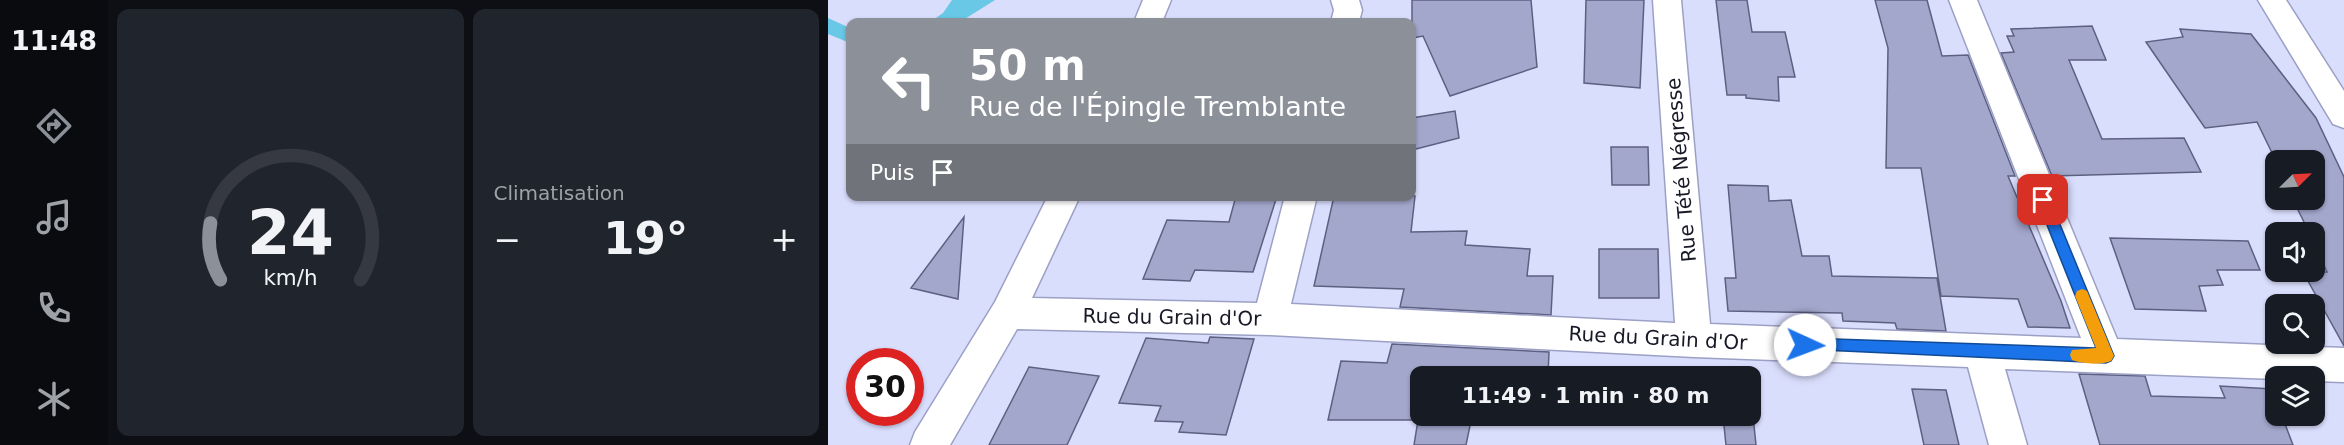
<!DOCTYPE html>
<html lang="fr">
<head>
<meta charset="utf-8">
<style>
  body { margin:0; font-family:"DejaVu Sans",sans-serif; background:#20242c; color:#f1f3f6; height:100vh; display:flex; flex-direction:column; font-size:22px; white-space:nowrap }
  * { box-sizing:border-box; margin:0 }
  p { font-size:20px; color:#9ea1a6 }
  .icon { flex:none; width:33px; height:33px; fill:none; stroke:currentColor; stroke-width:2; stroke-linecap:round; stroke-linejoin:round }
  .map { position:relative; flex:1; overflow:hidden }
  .drawer { display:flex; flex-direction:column; gap:9px; padding:9px; background:#0d0f14; width:720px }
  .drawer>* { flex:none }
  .top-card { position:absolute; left:18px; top:18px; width:570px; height:183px; border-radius:12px; box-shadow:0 2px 4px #0004; background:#8c9099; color:#fff; overflow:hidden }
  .needle { width:39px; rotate:66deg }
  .tools { position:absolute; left:1437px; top:150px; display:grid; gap:12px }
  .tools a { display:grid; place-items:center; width:60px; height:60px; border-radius:12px; background:#171b24; box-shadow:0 2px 4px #0004; font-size:30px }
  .speed { position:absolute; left:18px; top:348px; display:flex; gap:12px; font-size:30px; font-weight:700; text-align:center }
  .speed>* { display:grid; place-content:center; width:78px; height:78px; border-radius:50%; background:#171b24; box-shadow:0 2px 4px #0004; line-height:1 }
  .speed .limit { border:9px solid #d22; background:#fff; color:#111 }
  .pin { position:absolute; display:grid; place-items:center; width:51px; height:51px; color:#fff; margin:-26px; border-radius:12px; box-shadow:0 3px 9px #0006 }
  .me { position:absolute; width:66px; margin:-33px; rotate:92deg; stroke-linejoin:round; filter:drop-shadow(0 0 4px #0008) }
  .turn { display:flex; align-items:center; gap:21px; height:126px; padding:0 24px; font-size:27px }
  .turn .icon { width:78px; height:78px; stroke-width:2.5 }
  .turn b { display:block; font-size:42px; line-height:51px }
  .then { display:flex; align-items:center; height:57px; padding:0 24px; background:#0003; gap:12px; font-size:22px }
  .big { font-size:45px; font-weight:600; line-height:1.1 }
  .drawer .card { flex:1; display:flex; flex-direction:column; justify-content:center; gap:9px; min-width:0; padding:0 21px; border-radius:12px; background:#20242c }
  .drawer .dial { align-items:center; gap:0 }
  .dial svg { height:156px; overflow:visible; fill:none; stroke:#363941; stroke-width:7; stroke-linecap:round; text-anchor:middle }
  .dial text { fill:#f1f3f6; stroke:none }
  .heat { display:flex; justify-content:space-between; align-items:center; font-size:33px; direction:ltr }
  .drawer .tiles { flex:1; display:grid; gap:9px; grid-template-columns:repeat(2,1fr) }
  .trip { position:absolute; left:582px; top:366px; width:351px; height:60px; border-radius:12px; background:#171b24; box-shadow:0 2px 4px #0004; font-weight:600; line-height:60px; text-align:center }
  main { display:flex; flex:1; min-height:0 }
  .dock { display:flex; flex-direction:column; width:108px; justify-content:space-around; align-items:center; background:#090b0e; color:#9ea1a6 }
  .dock .icon { width:42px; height:42px }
  .dock .current { color:#8c9099 }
  .dock b { font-size:27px; color:#f1f3f6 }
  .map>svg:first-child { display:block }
  .water { fill:#68c8e5 }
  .building { fill:#a3a7cc; stroke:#5d6081; stroke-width:1.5 }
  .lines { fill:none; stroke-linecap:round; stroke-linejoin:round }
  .street-casing { stroke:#9ca0c5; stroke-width:3 }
  .street { fill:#fff; fill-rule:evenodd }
  .route { fill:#1a73e8; stroke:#114b97; stroke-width:1.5 }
  .slow { fill:#f59e0b }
  .labels { text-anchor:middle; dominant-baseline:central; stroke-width:4.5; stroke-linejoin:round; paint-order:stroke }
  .street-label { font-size:20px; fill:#181926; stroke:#fff }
</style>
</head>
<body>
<main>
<nav class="dock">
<b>11:48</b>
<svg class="icon current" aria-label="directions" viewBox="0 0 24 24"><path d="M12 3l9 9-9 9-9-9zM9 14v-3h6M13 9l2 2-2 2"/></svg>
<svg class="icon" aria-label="music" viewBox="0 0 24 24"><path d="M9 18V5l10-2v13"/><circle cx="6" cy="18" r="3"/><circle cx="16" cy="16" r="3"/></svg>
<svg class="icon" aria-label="phone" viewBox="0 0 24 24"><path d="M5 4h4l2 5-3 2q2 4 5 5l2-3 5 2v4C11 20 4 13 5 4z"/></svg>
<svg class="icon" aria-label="climate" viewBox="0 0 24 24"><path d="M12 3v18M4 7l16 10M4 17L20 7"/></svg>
</nav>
<section class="drawer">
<div class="tiles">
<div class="card dial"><svg viewBox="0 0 100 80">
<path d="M14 69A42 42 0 1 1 86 69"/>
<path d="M14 69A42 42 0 0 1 9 40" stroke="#8c9099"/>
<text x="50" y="56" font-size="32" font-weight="700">24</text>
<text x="50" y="72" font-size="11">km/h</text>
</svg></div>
<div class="card"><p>Climatisation</p>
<div class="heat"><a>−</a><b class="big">19°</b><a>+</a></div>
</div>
</div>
</section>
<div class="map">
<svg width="1516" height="445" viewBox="0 0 1516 445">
  <rect width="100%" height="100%" fill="#dadefd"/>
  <path class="water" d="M124,0H167L132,22H102L115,13Z
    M0,18L22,28V43L0,34Z"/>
  <path class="building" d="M584,0H703L709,67L622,96L595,36L584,38Z
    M758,0H816L812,88L756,83Z
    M888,0H919L924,32H957L967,77H950L951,101L918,98V95H899Z
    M1047,0H1099L1114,56L1140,55L1187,176H1180L1233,301L1242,328L1200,327L1190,299L1113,296L1093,168H1058L1060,48Z
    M1264,26L1278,60H1241L1274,139L1356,138L1373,172L1224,176L1173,53L1186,52L1179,36H1186L1183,29Z
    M1352,29L1423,34L1488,118L1516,177V346L1475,272H1499L1486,244V232H1481L1465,200H1486V160L1448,161L1429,122L1377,128L1318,42L1355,37Z
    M627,111L631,138L584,150V118Z
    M783,147H820L821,185H784Z
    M900,185L940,186L941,201L963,200L974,256H1001L1004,276L1109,278L1118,331L1069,329L1067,323L1015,321L1014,313L900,311L897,278H908Z
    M408,196H449L425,272L367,270L362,281L315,279L339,220L401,222Z
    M506,196H587L583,232L639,231L637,245L702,249L699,276H725L723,315L572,307L576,289L486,286Z
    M136,217L130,299L83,288Z
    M1282,238L1420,241L1432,270H1389L1395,285L1371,286L1378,311L1307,309Z
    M771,249H830L831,298H771Z
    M382,337L426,339L398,435L351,432L355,422L327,421L333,406L291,403L318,338L380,343Z
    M564,344L721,352L720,376H592V416H644L638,445H586L590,420H500L513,361L559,363Z
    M201,367L271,376L239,445H161Z
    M1251,374L1317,376L1323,396L1397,398L1392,386L1445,389L1448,397V416H1454L1465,445H1272Z
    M1084,389L1118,390L1131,445H1096Z
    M895,416H925L928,445H898Z"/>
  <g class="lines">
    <g class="street-casing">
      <path id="street" d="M315,0H343L334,22H306Z
        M503,0H531L534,10L531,22H503L506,10Z
        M825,0H853L882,324L1253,338L1121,0H1149L1289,339L1516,348V382L1486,381V376H1448V379L1177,369L1199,445H1161L1140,367L866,357L442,335L189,329L122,445H82L87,432L167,302L220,196H252L204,298L429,303L457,196H489L463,304L847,323Z
        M1430,0H1458L1516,91V128L1505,124Z"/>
    </g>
    <use href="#street" class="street"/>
  </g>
  <path class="route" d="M1215,195L1222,200L1286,356L1283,361L1278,363L972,349L970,345L972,340L977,338L1268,348L1209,200Z"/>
  <path class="slow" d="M1254,289L1259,291L1286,356L1283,361C1273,365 1254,364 1244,360L1242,355L1244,350L1268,348L1247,296L1249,291Z"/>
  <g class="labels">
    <g class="street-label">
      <text transform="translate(853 170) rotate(-95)">Rue Tété Négresse</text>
      <text transform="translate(344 317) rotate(1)">Rue du Grain d'Or</text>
      <text transform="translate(830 338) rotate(3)">Rue du Grain d'Or</text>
    </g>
  </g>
</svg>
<div class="tools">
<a><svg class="needle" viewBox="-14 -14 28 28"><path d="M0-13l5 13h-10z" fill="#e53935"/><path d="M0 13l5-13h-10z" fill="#9ea1a6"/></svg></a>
<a><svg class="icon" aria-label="sound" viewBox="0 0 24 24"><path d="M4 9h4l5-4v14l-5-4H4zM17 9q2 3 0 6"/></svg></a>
<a><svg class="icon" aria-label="search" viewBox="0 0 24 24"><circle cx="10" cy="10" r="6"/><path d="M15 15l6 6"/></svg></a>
<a><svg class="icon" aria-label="layers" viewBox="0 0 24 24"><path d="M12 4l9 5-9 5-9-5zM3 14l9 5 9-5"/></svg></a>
</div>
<div class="speed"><div class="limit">30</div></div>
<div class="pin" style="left:1215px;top:200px;background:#d93025"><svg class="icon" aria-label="arrive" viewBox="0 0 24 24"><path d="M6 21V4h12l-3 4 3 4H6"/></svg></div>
<svg class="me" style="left:977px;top:345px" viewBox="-20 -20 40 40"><circle r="19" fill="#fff"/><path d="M0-13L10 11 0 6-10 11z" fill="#1a73e8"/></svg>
<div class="trip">11:49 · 1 min · 80 m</div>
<div class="top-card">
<div class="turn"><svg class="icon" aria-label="left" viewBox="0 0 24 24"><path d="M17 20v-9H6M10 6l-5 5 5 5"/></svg><div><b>50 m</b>Rue de l'Épingle Tremblante</div></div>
<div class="then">Puis<svg class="icon" aria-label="arrive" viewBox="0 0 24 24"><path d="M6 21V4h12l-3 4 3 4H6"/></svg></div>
</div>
</div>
</main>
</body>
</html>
